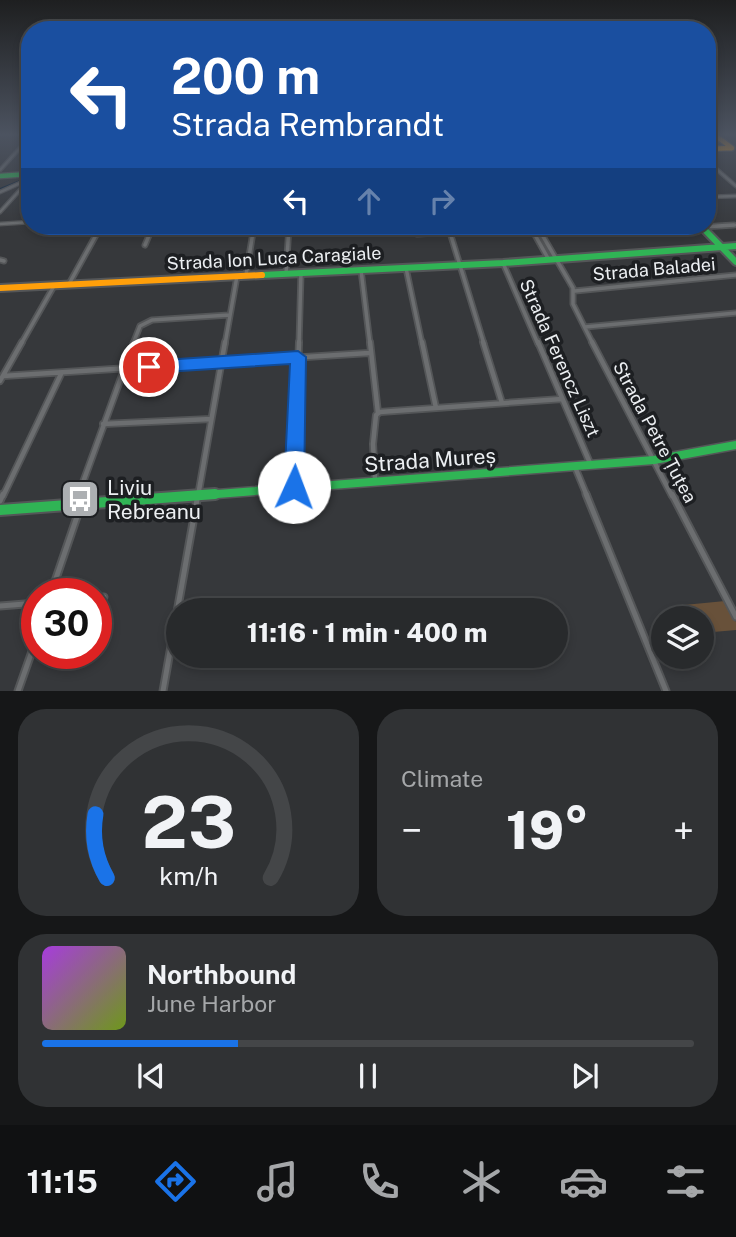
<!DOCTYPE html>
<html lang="en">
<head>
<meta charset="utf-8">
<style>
  body { margin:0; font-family:"Public Sans",sans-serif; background:#303234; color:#f1f3f6; height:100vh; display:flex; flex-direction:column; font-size:26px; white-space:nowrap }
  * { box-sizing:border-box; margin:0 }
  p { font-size:23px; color:#a5a7a9 }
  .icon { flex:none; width:38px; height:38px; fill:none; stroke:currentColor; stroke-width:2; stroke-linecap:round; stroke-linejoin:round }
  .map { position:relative; height:691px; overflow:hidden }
  .sheet { display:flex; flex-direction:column; gap:18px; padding:18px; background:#161718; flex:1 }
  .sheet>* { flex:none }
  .hud { position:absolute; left:21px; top:21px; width:695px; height:214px; border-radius:28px; box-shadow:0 4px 10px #0003,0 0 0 2px #444648; background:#1a4fa0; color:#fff; overflow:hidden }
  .tools { position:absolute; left:651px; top:606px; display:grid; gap:14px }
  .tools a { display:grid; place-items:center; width:63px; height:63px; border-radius:50%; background:#282a2c; box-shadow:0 4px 10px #0003,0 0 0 2px #444648; font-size:35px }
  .speed { position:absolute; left:21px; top:578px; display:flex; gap:14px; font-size:35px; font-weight:700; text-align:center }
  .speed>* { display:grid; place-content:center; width:91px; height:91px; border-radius:50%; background:#282a2c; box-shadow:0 4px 10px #0003,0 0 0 2px #444648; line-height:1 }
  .speed .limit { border:10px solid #d22; background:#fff; color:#111 }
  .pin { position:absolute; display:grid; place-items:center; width:60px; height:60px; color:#fff; margin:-30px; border:4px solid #fff; border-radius:50%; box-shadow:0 2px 7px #0007 }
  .me { position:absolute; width:77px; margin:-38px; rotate:2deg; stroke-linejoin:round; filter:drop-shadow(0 0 5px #0008) }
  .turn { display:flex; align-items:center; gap:24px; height:147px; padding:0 35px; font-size:32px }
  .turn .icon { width:91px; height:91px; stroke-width:2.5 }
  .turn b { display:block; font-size:49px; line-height:60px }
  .lanes { display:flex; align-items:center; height:66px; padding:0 35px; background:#0003; justify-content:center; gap:35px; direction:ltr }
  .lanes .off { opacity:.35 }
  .big { font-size:52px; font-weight:800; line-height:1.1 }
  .sheet .card { flex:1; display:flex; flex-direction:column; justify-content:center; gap:10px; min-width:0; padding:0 24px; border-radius:28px; background:#303234 }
  .sheet .dial { align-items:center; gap:0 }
  .dial svg { height:182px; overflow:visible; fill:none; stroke:#444648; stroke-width:7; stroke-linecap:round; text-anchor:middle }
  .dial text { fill:#f1f3f6; stroke:none }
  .song { display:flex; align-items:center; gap:21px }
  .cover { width:84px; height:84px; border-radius:10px; background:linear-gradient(135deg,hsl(280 70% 55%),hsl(80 70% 35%)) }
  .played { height:7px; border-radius:4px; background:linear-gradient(90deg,#1a73e8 30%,#444648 30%) }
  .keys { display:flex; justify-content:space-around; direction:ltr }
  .heat { display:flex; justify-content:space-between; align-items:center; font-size:38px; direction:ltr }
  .sheet .tiles { flex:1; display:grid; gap:18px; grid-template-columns:1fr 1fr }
  .card:last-child { grid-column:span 2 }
  .trip { position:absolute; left:166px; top:598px; width:402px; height:70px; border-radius:35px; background:#282a2c; box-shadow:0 4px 10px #0003,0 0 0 2px #444648; font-weight:800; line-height:70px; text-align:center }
  .tabs { display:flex; height:112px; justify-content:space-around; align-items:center; background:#101112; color:#a5a7a9 }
  .tabs .icon { width:49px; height:49px }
  .tabs .selected { color:#1a73e8 }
  .tabs b { font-size:32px; color:#f1f3f6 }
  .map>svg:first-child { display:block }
  .green { fill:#68513a }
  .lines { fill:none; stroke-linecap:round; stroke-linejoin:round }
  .stream { stroke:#0d253d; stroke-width:2 }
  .street-far3-casing { stroke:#545658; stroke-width:5 }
  .street-far2-casing { stroke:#545658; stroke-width:7 }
  .street-far1-casing { stroke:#545658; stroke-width:8 }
  .street-casing { stroke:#545658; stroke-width:9 }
  .fast-far3-casing { stroke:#545658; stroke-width:7 }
  .fast-far2-casing { stroke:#545658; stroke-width:10 }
  .fast-far1-casing { stroke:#545658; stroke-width:11 }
  .fast-casing { stroke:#545658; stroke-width:14 }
  .slow-far1-casing { stroke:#545658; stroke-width:7 }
  .slow-casing { stroke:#545658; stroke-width:10 }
  .street-far3 { stroke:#6c6e70; stroke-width:2.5 }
  .street-far2 { stroke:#6c6e70; stroke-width:3.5 }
  .street-far1 { stroke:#6c6e70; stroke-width:4.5 }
  .street { stroke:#6c6e70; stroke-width:5 }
  .fast-far3 { stroke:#30b455; stroke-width:4.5 }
  .fast-far2 { stroke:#30b455; stroke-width:6 }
  .fast-far1 { stroke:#30b455; stroke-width:8 }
  .fast { stroke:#30b455; stroke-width:10 }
  .slow-far1 { stroke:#ff9f0a; stroke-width:4.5 }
  .slow { stroke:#ff9f0a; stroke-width:6 }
  .route { fill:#1a73e8; stroke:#114b97; stroke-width:2 }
  .labels { text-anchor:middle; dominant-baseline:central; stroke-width:7; stroke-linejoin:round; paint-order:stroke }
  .street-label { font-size:18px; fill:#eceff2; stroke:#1d1f22 }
  .near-street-label { font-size:21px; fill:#eceff2; stroke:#1d1f22 }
  .near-poi-label { font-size:21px; fill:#eceff2; stroke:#1d1f22; text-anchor:start }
</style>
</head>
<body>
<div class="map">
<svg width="736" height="691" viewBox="0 0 736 691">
  <rect width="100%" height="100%" fill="#36383b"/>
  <path class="green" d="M725,601L736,622V630L702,633V618H690L684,605Z"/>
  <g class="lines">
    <path class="stream" d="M0,189L30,177"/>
    <g class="street-far3-casing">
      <path id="street-far3" d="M707,161L736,186
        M0,170L30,137
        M0,192L27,180
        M707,197L736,196
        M0,212L30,179
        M0,224L30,222
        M600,227L613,226
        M704,227L736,225"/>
    </g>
    <g class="street-far2-casing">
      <path id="street-far2" d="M448,226L484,344
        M530,226L549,260
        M537,226L573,288V304L593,344
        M702,227L734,225
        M539,231L613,226
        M417,234L477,231
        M145,245L153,226
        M0,260L4,261
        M503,263L538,344
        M406,268L422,344
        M361,270L370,344
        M286,274L289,226
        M246,275L254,226
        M69,284L101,226
        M575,291L736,275
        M585,327L736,313
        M21,344L54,286
        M133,344L140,326L152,320L229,315
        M225,344L237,276
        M299,344L301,273"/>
    </g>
    <g class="street-far1-casing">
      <path id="street-far1" d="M370,342L378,413
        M422,342L436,408
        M483,342L502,403
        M538,342L590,463
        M592,342L672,496
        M3,376L369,353
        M0,381L22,342
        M103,424L211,419
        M575,467L587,496
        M375,480L373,444L376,415L380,412L562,399
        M294,487L299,342
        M3,496L61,374
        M78,496L134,342
        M198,496L225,342"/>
    </g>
    <g class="street-casing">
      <path id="street" d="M586,494L666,691
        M672,494L736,617
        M0,501L3,494
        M75,503L78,494
        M51,593L81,505
        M96,598L104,597
        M0,606L37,603
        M18,691L37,637
        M163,691L198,494"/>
    </g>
    <g class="fast-far3-casing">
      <path id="fast-far3" d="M0,176L30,174"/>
    </g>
    <g class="fast-far2-casing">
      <path id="fast-far2" d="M701,226L736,262
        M262,275L503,263L736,246"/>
    </g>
    <g class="fast-far1-casing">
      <path id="fast-far1" d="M191,496L654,460L736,445"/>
    </g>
    <g class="fast-casing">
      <path id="fast" d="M0,510L215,494"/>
    </g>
    <g class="slow-far1-casing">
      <path id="slow-far1" d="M715,135L732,148
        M707,149L732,148"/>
    </g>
    <g class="slow-casing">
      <path id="slow" d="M0,288L262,275"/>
    </g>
    <use href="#street-far3" class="street-far3"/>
    <use href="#street-far2" class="street-far2"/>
    <use href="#street-far1" class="street-far1"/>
    <use href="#street" class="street"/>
    <use href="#fast-far3" class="fast-far3"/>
    <use href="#fast-far2" class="fast-far2"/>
    <use href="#fast-far1" class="fast-far1"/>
    <use href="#fast" class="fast"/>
    <use href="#slow-far1" class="slow-far1"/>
    <use href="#slow" class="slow"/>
  </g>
  <linearGradient id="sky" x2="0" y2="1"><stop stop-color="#1e1f20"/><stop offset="0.58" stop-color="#4c5360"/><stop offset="1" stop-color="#4c5360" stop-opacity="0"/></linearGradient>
  <rect width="736" height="232" fill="url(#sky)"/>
  <path class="route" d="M298,351L306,357L304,487L301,494L294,496L287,494L284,487L290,364L149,373L141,367L149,361Z"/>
  <defs>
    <g id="bus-square" transform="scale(2.0125)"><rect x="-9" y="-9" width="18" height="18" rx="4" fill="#acafb2" stroke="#1d1f22"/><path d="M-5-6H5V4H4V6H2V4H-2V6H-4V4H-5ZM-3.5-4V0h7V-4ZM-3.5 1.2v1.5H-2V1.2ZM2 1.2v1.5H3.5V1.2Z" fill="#fff"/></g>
  </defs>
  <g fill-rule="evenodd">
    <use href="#bus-square" x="80" y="499"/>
  </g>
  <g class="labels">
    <g class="street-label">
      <text transform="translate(274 258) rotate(-3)">Strada Ion Luca Caragiale</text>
      <text transform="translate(654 269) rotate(-5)">Strada Baladei</text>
      <text transform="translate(560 358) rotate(66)">Strada Ferencz Liszt</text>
      <text transform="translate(655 432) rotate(62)">Strada Petre Țuțea</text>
    </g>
    <g class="near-street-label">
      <text transform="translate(430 460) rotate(-4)">Strada Mureș</text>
    </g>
    <g class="near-poi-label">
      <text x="107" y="487">Liviu<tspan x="107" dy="24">Rebreanu</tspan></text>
    </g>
  </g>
</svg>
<div class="tools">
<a><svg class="icon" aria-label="layers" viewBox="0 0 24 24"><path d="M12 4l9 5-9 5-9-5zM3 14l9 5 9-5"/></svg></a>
</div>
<div class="speed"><div class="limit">30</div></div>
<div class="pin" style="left:149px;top:367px;background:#d93025"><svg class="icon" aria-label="arrive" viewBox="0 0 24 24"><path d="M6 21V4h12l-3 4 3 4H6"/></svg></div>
<svg class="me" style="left:294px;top:487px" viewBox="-20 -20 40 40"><circle r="19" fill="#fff"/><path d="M0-13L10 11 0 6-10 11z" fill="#1a73e8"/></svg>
<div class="trip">11:16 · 1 min · 400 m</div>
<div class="hud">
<div class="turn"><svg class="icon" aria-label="left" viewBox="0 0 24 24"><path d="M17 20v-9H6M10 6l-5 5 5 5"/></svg><div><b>200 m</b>Strada Rembrandt</div></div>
<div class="lanes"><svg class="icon" aria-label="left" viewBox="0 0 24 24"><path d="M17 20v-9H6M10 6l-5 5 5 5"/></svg><svg class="icon off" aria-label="ahead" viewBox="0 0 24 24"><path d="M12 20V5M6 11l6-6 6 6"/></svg><svg class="icon off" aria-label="right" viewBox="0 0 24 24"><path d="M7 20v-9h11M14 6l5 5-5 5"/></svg></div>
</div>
</div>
<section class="sheet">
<div class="tiles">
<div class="card dial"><svg viewBox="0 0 100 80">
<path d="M14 69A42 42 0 1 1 86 69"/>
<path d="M14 69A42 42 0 0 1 9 41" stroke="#1a73e8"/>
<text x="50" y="56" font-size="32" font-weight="700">23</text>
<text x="50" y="72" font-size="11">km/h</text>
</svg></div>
<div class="card"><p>Climate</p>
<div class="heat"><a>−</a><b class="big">19°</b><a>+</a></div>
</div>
<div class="card">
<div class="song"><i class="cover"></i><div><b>Northbound</b><p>June Harbor</p></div></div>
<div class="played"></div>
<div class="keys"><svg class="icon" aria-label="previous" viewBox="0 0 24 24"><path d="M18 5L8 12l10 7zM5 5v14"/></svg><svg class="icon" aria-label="pause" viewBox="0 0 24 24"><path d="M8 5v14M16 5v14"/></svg><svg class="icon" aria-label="next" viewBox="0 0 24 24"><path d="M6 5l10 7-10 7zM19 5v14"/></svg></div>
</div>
</div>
</section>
<nav class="tabs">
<b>11:15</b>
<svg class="icon selected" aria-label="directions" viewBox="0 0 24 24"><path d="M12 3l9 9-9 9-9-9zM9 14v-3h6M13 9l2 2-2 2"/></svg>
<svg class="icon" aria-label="music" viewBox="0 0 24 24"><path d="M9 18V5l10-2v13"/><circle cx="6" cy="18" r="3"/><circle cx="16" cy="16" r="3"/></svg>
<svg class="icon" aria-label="phone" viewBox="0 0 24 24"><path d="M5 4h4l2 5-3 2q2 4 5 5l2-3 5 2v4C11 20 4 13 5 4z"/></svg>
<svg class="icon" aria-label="climate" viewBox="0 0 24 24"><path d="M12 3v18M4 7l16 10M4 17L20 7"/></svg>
<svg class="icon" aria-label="car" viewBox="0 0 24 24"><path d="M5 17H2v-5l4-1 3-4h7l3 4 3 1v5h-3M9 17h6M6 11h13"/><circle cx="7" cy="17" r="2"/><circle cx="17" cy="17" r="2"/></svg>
<svg class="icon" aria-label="filters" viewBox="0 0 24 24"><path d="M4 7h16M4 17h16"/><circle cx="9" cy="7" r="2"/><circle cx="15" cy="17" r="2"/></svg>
</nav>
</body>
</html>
